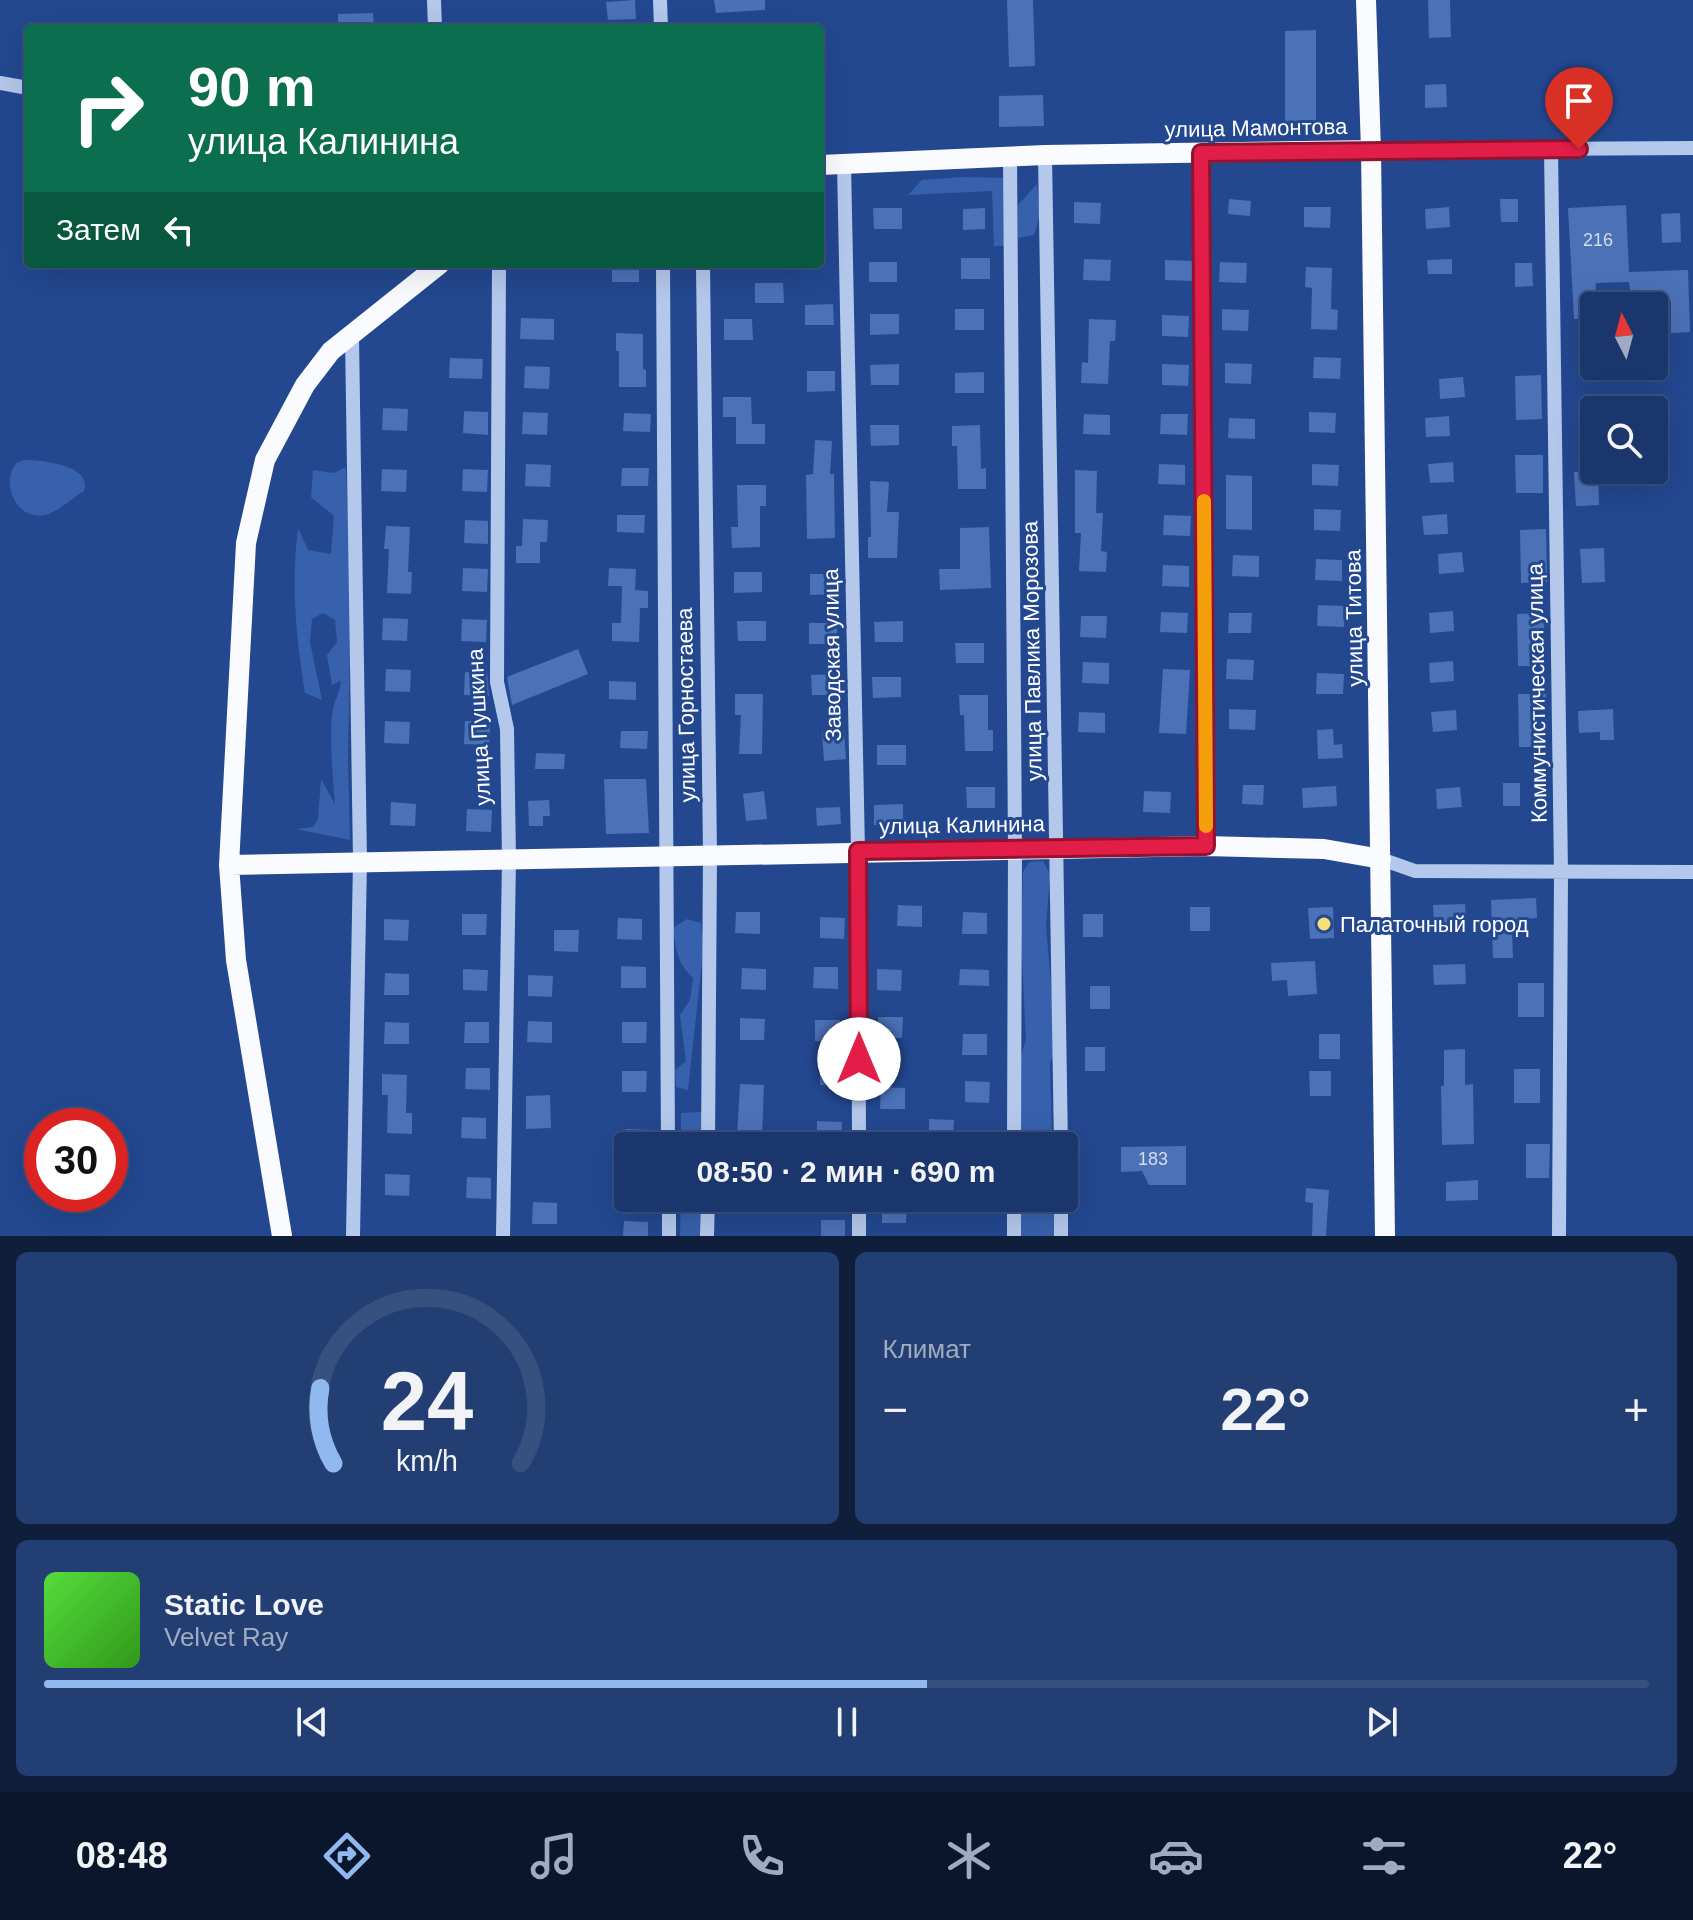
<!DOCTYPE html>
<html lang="ru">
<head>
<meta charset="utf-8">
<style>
  body { margin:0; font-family:Arial,sans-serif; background:#233e72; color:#f1f3f6; height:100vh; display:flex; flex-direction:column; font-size:30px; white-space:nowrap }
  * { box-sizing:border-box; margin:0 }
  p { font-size:26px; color:#9fabc2 }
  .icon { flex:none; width:44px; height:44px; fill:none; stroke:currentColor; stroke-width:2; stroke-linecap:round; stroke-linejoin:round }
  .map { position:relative; height:1236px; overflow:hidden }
  .sheet { display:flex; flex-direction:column; gap:16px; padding:16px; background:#0e1e3b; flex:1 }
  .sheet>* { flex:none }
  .hud { position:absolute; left:24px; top:24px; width:800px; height:244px; border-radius:8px; box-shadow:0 8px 32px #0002,0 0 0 2px #38507f; background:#0b6e4f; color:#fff; overflow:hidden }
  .needle { width:52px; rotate:354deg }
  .buttons { position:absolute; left:1580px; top:292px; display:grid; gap:16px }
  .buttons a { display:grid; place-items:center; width:88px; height:88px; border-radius:8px; background:#1a366c; box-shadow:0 8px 32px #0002,0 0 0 2px #38507f; font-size:40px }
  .speed { position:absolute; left:24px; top:1108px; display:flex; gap:16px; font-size:40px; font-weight:700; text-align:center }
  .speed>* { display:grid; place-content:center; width:104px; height:104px; border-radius:50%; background:#1a366c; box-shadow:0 8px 32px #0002,0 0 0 2px #38507f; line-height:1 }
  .speed .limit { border:12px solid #d22; background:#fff; color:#111 }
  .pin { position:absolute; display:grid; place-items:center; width:68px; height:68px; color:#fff; margin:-82px -34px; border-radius:50% 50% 50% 0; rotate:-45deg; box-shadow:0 0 8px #0007 }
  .pin .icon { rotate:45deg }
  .me { position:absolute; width:88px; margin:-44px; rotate:0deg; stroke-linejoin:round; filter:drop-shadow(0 0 6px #0008) }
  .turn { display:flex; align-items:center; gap:28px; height:168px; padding:0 32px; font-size:36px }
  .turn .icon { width:104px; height:104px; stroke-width:2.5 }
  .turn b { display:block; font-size:56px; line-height:68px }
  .then { display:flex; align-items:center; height:76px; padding:0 32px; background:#0003; gap:16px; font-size:30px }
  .big { font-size:60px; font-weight:700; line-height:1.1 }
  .sheet .tile { flex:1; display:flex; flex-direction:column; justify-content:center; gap:12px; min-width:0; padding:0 28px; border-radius:12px; background:#233e72 }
  .sheet .dial { align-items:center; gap:0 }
  .dial svg { height:208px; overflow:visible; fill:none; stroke:#38507f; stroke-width:7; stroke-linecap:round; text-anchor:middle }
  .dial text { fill:#f1f3f6; stroke:none }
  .song { display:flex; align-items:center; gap:24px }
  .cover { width:96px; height:96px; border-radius:12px; background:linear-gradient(135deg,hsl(110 70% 55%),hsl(110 70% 35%)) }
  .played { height:8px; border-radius:4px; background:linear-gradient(90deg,#90b9f0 55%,#38507f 55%) }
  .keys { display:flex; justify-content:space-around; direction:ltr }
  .heat { display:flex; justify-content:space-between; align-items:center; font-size:44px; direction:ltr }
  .sheet .tiles { flex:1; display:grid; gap:16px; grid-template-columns:1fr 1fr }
  .tile:last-child { grid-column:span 2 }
  .trip { position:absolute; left:614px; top:1132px; width:464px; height:80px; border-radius:8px; background:#1a366c; box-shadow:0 8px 32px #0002,0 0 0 2px #38507f; font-weight:700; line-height:80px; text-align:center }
  .tabs { display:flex; height:128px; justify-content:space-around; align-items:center; background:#0a162b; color:#9fabc2 }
  .tabs .icon { width:56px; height:56px }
  .tabs .active { color:#90b9f0 }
  .tabs b { font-size:36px; color:#f1f3f6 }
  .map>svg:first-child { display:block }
  .green { fill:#3761ad }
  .building { fill:#4b71b7 }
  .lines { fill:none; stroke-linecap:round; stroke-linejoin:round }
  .minor { stroke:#b4c8ec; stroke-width:14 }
  .major { stroke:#f9fbff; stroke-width:20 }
  .route-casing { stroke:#92132f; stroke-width:20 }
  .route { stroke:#e11d48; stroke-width:14 }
  .slow { stroke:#f59e0b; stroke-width:14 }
  .poi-dot { fill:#f7de76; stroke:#234890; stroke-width:3 }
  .labels { text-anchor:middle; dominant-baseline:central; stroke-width:6; stroke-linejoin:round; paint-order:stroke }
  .number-label { font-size:18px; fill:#d2dced }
  .street-label { font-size:22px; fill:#fff; stroke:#234890 }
  .poi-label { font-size:22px; fill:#fff; stroke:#234890; text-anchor:start }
</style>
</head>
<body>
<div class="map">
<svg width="1693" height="1236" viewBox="0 0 1693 1236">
  <rect width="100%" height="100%" fill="#234890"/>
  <path class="green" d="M962,177L1006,178V246H994L992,191L908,195L922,180Z
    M1037,184L1040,215L1034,235L1018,238V205Z
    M24,460C41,460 93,465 84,491C72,498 58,512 45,515C17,521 0,484 16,463Z
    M346,467L351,589L348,759L350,840L296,829L313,827L318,819L321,779L335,804C333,782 328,725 334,705C337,696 340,691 341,680L332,685L327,655L337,642L335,620L323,613L312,619L310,642L322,700L305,693C296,638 291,584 298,528L308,550L331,554L334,516L311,497L313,470L334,473Z
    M1043,861L1050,874L1046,926L1057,1054L1050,1062L1052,1137L1055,1146H1019L1021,1055L1026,1040L1021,939L1023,872L1029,862Z
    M687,919L701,923L703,953L688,1090L676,1087L675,1070L686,1061L680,1015L690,1000L693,978C677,963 676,949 673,928Z
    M703,1112L702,1146H681V1113Z
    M681,1198H701L700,1236H680Z
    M1018,1198H1056V1236H1018Z"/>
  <path class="building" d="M635,0L636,19L608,20L606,2Z
    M714,0H765V10L716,13Z
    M1007,0H1033L1035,66L1009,67Z
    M1428,0H1450L1451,37L1429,38Z
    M373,13L374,28H338V14Z
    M1316,30V125H1285V31Z
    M1446,84L1447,107L1425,108V85Z
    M1043,95L1044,126L999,127V96Z
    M1229,199L1251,201L1250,216L1228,214Z
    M1500,199H1518V222H1501Z
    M1074,202L1101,203L1100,224L1074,223Z
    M1626,205L1629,272L1688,270L1690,332L1671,333V301L1632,303L1629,282L1596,283L1594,318L1574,319L1568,208Z
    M1304,207H1331L1330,228L1304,227Z
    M1449,207L1450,227L1426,229L1425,209Z
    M873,208H902V229H874Z
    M985,208V229L963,230V209Z
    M1680,213L1681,242L1662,243L1661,214Z
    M961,258H990V279H961Z
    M1084,259L1111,260L1110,281L1083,280Z
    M1452,259V274H1428L1427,260Z
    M1165,260L1192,261V281L1165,280Z
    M869,262H897V282H869Z
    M1220,262L1247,263L1246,283L1219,282Z
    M1515,263H1532L1533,286L1515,287Z
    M612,264H639V282H612Z
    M1306,267L1332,268L1331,309L1338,310L1337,330L1311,329L1312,288L1305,287Z
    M755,283H783L784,303H755Z
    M833,304L834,325H805V305Z
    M955,309H984V330H955Z
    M1222,309L1249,310L1248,331L1222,330Z
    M870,314H899V334L870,335Z
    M1162,315L1189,316L1188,337L1162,336Z
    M521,318L554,319V340L520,339Z
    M724,319H752L753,340H724Z
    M1089,319L1116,320L1115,341H1110L1108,384L1081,383L1082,362L1088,363Z
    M616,333L643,334V369L646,370V387H619V351H616Z
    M1314,357L1341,358L1340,379L1313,378Z
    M450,358L483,359L482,379L449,378Z
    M1225,363L1252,364L1251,384L1225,383Z
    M899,364V385H871L870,365Z
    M1162,364L1189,365L1188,386L1162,385Z
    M525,366L550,367L549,389L524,388Z
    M807,371H835V391L807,392Z
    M984,372V393H955V373Z
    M1541,375L1542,419L1516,420L1515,376Z
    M1463,377L1465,397L1440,399L1439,379Z
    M723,397H751L752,424H765V444H736V417H723Z
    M383,408L408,409L407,431L382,430Z
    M1578,408H1594V431L1578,432Z
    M464,411L488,412V435L463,433Z
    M523,412L548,413L547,435L522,434Z
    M1309,412L1336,413L1335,433L1309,432Z
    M624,413L651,414L650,432L623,431Z
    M1084,414L1110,415V435L1083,434Z
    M1161,414H1188L1187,435L1160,434Z
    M1449,416L1450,436L1426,437L1425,418Z
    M1229,418L1255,419V439L1228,438Z
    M870,425H899V445L871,446Z
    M980,425L981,469L986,468V489H958L957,446H952V426Z
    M815,440L832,441L830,474H834L835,538L807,539L806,475L813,474Z
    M1515,455H1543V493H1516Z
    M1453,462L1454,482L1430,483L1428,464Z
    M526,464L551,465L550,487L525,486Z
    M1159,464L1185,465V485L1158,484Z
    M1312,464L1339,465L1338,486L1312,485Z
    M622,468H649L648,486H621Z
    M382,469L407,470L406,492L381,491Z
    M463,469L488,470L487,492L462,491Z
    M1075,470L1097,471L1096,513H1103L1101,551L1107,552L1106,572L1079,571L1081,533H1075Z
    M1574,472H1598L1599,505L1576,506Z
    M1226,475L1252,476V530L1226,529Z
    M870,481L889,482L887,512H899L897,558H868V537H871Z
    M737,485H766V506H760V547L732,548L731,527H738Z
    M1314,509L1341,510L1340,531L1314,530Z
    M1447,514L1448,534L1424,535L1422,516Z
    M617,515H645L644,533L617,532Z
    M1164,515L1191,516L1190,536L1163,535Z
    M523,519L548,520L547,542H540V563H516V546H522Z
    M465,520L488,521V544L464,543Z
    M386,526L410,527L408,572H412L411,594L387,593L389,549H384Z
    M989,527L991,588L940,590L939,569H960V528Z
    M1546,529L1547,582L1521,583L1520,530Z
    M1604,548L1605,582L1582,583L1580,549Z
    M1462,552L1464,572L1439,574L1438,554Z
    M1233,555L1259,556V577L1232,576Z
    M1316,559L1342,560V581L1315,580Z
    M1163,565L1189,566V587L1162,586Z
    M463,568L488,569L487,592L462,591Z
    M609,568L636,569L635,590L648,591V608H640L639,642L612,641V623H621L622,586H608Z
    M734,572H762V592L734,593Z
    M810,574H839V594L810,595Z
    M1318,605L1345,606L1344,627L1317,626Z
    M1453,611L1454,631L1430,633L1429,613Z
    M1161,612L1188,613L1187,633L1160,632Z
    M1229,613H1252L1251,633H1228Z
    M1544,613L1545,666H1518L1517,614Z
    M1081,616H1107L1106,638L1080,637Z
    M383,618L408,619L407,641L382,640Z
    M462,619L487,620L486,642L461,641Z
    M737,621H766V641H738Z
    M903,621V642H875L874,622Z
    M809,623H837V644H809Z
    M955,643H984V663H956Z
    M578,649L588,674L512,705L507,677Z
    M1227,659L1254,660L1253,680L1226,679Z
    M1453,661L1454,681L1430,683L1429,663Z
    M1083,662L1109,663V684L1082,683Z
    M386,669L411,670L410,692L385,691Z
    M1163,669L1190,670L1186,734L1159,733Z
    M465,672L487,673L489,696L464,695Z
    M1317,673L1344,674L1343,694H1316Z
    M840,674V695H812L811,675Z
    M872,677H901V697L873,698Z
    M609,681L636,682V700L609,699Z
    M735,694H763L762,754H739L741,715H735Z
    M1518,694H1546L1547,747H1519Z
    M959,695H988V730H993V751H965L964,715H960Z
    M1229,709L1256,710L1255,730L1229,729Z
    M1613,709L1614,740H1600V732L1579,733L1578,711Z
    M1456,710L1457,730L1433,732L1431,712Z
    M1079,712L1105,713V733L1078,732Z
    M385,721L410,722L409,744L384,743Z
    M465,721L490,722L489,745L464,744Z
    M1333,729L1334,745L1342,744L1343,758L1318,759L1317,730Z
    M621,731H648L647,749L620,748Z
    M844,731L846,759L824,761L822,732Z
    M877,745H906V765H877Z
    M536,753L565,754L564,769H535Z
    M604,779H646L649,833L606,834Z
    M1503,783H1520V806H1503Z
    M1243,785H1264L1263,805L1242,804Z
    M1336,786L1337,806L1303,808L1302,788Z
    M966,787H995V808H967Z
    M1460,787L1462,807L1437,809L1436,789Z
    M764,791L767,819L746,821L743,794Z
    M1144,791L1171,792L1170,813L1143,812Z
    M549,800L550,816H543V826H529L528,801Z
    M391,802L416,804L415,826L390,825Z
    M903,804V825H874V805Z
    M840,807L841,824L817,826L816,808Z
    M467,809L492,810L491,832L466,831Z
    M1536,898L1537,918L1524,919V930L1512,931L1513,958H1493L1491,900Z
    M1465,904L1466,923L1434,924L1433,905Z
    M898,905L922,906V927L897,926Z
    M1190,907H1210V931H1190Z
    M1333,907L1334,938L1310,939L1308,908Z
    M736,912H760V934L735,933Z
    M963,912L987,913V934H962Z
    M462,914H487L486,935H462Z
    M1083,914H1103V937H1083Z
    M820,917L845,918L844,939L820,938Z
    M618,918L642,919V940L617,939Z
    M384,919L409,920L408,941L384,940Z
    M554,930H579L578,952L554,951Z
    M1315,961L1317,994L1288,996L1287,980L1272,981L1271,963Z
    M1465,964L1466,984L1434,985L1433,965Z
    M621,966L646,967V988H621Z
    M814,967H838V989L813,988Z
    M742,968L766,969V990L741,989Z
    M463,969L488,970L487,991L463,990Z
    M877,969L902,970L901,991L877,990Z
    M960,969L989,970V986L959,985Z
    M385,973L409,974V995H384Z
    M528,975L553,976L552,997L528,996Z
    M1518,983H1544V1017H1518Z
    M1090,986H1110V1009H1090Z
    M878,1017H903L902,1038H878Z
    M740,1018L765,1019L764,1040H740Z
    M815,1020H840L839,1064L845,1065L844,1086L820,1085L821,1041H815Z
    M528,1021L552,1022V1043L527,1042Z
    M385,1022L409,1023V1044H384Z
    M465,1022H489V1043H464Z
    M622,1022H647L646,1043H622Z
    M963,1034H987V1055H962Z
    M1319,1034H1340V1059H1319Z
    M1085,1047H1105V1071H1085Z
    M1465,1049V1085L1473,1084L1474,1144L1442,1145L1441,1086H1444V1050Z
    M466,1068H490V1090L465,1089Z
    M1514,1069H1540V1103H1514Z
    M622,1071H647L646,1092H622Z
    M1309,1071H1331V1096H1310Z
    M382,1074L407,1075L406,1113H412V1134L387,1133L388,1095H382Z
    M965,1081L990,1082L989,1103L965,1102Z
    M740,1084L764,1085L762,1137L737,1136Z
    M881,1087L905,1088V1109H880Z
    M550,1095L551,1128L526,1129V1096Z
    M462,1117L486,1118V1139L461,1138Z
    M929,1119L954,1120L953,1141H929Z
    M817,1121L842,1122L841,1143L817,1142Z
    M626,1129L650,1130V1146H625Z
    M968,1131H992V1146H967Z
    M1526,1144H1550L1549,1178H1526Z
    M1186,1146V1185H1149L1142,1171L1121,1172V1147Z
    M385,1174L410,1175L409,1196L385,1195Z
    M467,1177L491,1178V1199L466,1198Z
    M1478,1180V1200L1446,1201V1182Z
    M1306,1188L1329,1190L1326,1236H1312L1313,1203L1305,1202Z
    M533,1202L557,1203V1224H532Z
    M882,1202H907L906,1223H882Z
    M821,1220H845V1236H821Z
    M624,1221L648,1222V1236H623Z"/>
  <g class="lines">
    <path class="minor" d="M434,0L435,28
      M660,0L661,28
      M0,83L28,88
      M1551,149L1561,873L1559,1236
      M1371,150L1693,148
      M1201,153L1206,846
      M1045,155L1061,1146
      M1010,156L1015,850L1014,1146
      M844,164L858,851L859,1146
      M499,264L497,682L507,729L509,859L503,1236
      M663,264L668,1146
      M703,264L710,855L708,1146
      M352,337L360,861L353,1236
      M1381,859L1415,871L1693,872
      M669,1198V1236
      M707,1236L708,1198
      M859,1236V1198
      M1014,1236V1198
      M1061,1236V1198"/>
    <path class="major" d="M1366,0L1371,150L1385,1236
      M820,165L1045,155L1371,150
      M229,865L1206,846L1324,849L1381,859
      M282,1236L236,960L229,865L246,543L265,460L305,385L331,351L440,264"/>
  </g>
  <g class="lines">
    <g class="route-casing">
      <path id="route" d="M859,1059L858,851L1206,846L1201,153L1579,149"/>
    </g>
    <use href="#route" class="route"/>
    <path class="slow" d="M1204,501L1206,826"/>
  </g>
  <circle class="poi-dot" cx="1324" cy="924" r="8"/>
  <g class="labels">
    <g class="number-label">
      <text x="1598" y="240">216</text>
      <text x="1153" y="1159">183</text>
    </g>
    <g class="street-label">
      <text transform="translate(1256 128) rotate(-1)">улица Мамонтова</text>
      <text transform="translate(1354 618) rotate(-91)">улица Титова</text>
      <text transform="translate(1032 651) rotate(-91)">улица Павлика Морозова</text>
      <text transform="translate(832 655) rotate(-91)">Заводская улица</text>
      <text transform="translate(1537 693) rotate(-91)">Коммунистическая улица</text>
      <text transform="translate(686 705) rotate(-91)">улица Горностаева</text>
      <text transform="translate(479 727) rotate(-93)">улица Пушкина</text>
      <text transform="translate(962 825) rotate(-1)">улица Калинина</text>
    </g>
    <g class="poi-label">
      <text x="1340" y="924">Палаточный город</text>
    </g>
  </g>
</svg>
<div class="buttons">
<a><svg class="needle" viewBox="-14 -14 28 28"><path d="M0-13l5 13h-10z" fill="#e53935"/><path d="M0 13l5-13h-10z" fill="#9fabc2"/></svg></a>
<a><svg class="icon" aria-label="search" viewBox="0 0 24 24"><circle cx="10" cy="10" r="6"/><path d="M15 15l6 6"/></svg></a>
</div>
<div class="speed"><div class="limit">30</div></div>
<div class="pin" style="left:1579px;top:149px;background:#d93025"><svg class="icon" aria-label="arrive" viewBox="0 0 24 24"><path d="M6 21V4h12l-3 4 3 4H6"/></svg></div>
<svg class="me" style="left:859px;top:1059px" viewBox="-20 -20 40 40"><circle r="19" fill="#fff"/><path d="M0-13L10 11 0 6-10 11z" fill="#e11d48"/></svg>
<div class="trip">08:50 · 2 мин · 690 m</div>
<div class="hud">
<div class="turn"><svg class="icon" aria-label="right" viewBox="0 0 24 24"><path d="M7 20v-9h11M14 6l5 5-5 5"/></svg><div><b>90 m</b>улица Калинина</div></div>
<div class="then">Затем<svg class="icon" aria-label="left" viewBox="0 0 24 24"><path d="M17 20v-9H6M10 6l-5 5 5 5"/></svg></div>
</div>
</div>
<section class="sheet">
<div class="tiles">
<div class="tile dial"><svg viewBox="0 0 100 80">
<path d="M14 69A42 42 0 1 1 86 69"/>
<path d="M14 69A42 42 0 0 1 9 40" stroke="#90b9f0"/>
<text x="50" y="56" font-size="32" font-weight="700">24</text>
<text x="50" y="72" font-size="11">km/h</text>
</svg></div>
<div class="tile"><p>Климат</p>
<div class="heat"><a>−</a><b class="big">22°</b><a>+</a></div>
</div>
<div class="tile">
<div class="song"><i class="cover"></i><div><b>Static Love</b><p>Velvet Ray</p></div></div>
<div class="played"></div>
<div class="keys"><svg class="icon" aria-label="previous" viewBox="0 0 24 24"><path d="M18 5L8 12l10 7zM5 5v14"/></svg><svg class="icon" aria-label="pause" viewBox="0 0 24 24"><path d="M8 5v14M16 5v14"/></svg><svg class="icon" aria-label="next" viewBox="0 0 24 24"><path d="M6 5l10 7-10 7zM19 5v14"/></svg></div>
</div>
</div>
</section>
<nav class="tabs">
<b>08:48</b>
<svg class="icon active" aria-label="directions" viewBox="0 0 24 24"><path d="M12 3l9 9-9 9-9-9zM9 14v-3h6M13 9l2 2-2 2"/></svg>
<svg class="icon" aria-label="music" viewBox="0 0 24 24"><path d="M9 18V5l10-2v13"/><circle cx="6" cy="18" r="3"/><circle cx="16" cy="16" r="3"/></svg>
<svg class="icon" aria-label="phone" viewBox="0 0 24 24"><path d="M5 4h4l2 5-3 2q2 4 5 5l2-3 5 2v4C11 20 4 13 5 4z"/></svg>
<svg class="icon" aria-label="climate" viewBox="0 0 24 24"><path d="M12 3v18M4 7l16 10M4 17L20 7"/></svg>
<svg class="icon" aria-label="car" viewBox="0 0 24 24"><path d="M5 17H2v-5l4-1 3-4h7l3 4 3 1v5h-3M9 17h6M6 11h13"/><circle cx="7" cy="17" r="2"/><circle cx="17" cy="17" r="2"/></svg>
<svg class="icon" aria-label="filters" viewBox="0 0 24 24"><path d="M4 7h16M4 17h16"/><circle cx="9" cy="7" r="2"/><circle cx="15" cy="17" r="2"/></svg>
<b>22°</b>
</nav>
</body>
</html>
